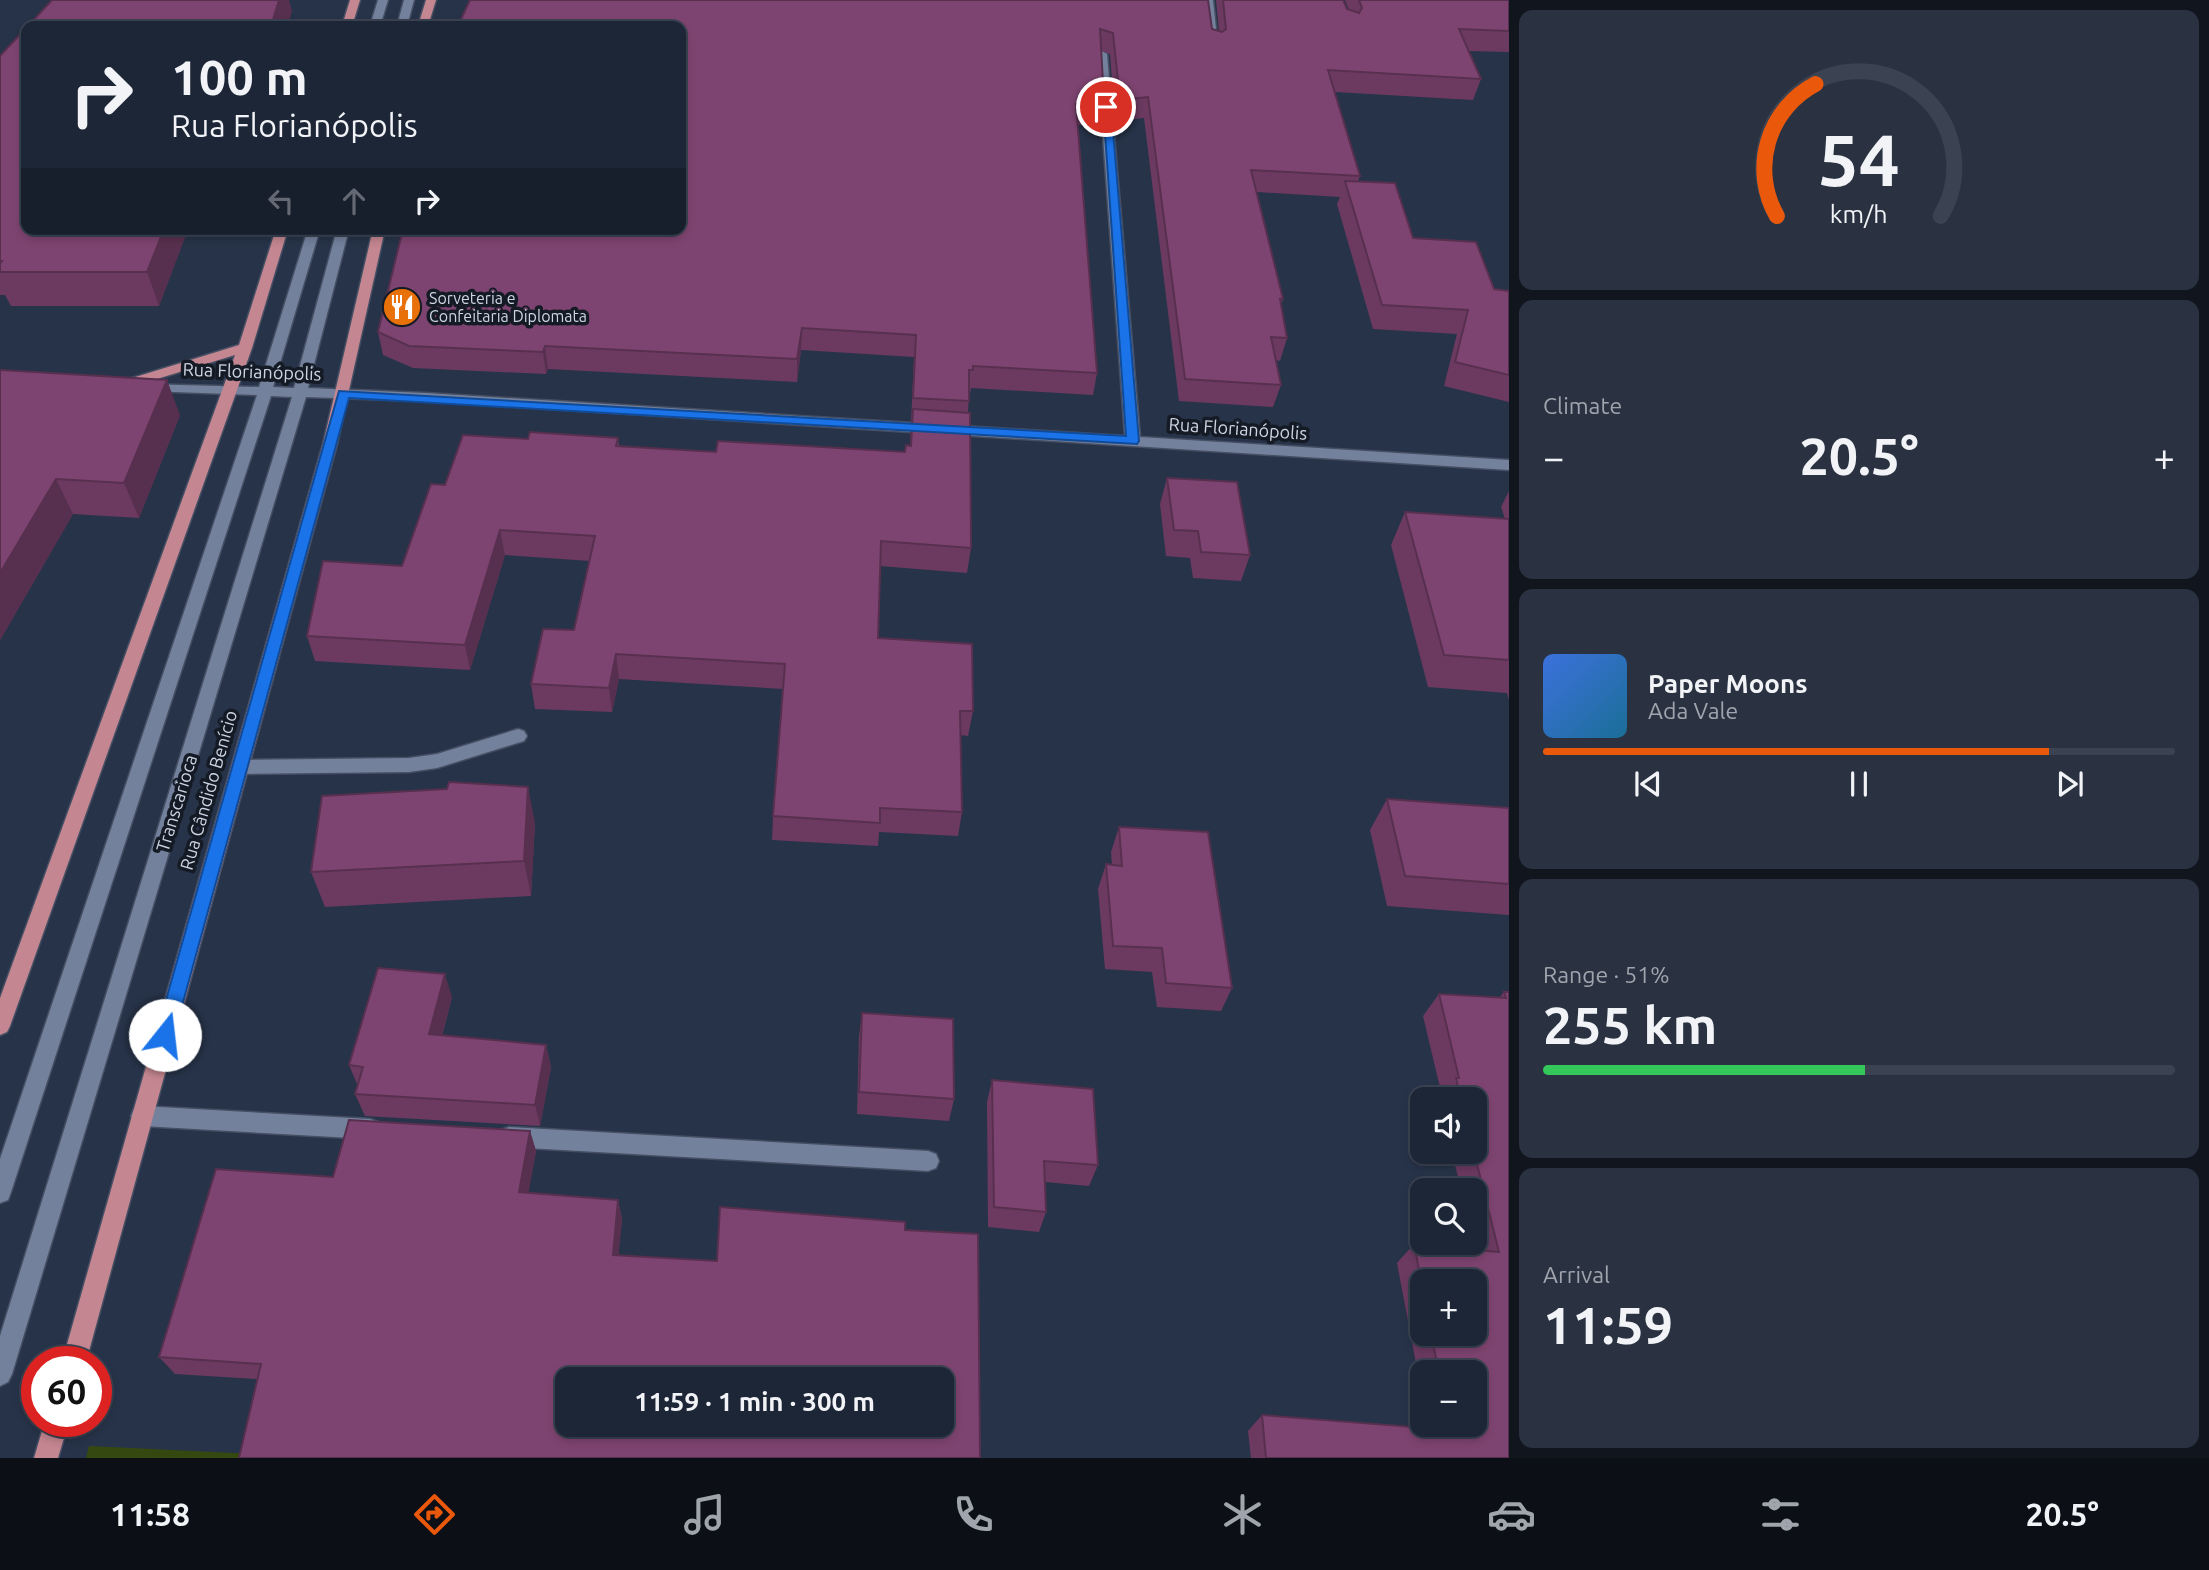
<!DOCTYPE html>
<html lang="en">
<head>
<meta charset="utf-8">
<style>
  body { margin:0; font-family:Ubuntu,sans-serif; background:#2a3242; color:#f1f3f6; height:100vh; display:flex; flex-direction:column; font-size:26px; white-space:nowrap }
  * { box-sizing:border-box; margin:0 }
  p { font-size:23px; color:#a0a5ad }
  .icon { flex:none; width:38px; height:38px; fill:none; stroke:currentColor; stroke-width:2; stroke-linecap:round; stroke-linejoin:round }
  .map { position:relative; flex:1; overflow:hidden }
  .details { display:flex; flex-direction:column; gap:10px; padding:10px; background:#10151e; width:700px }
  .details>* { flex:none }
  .banner { position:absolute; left:21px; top:21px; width:665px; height:214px; border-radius:14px; box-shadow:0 4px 10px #0003,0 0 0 2px #3b4352; background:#1d2637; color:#f1f3f6; overflow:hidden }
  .fabs { position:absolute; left:1410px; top:1087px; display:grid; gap:14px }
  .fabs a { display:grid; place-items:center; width:77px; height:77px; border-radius:14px; background:#1d2637; box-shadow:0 4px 10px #0003,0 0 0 2px #3b4352; font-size:35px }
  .speed { position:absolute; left:21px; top:1346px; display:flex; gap:14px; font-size:35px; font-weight:700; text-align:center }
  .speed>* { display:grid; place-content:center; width:91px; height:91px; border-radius:50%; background:#1d2637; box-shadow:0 4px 10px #0003,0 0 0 2px #3b4352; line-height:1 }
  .speed .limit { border:10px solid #d22; background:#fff; color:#111 }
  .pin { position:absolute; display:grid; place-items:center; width:60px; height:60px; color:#fff; margin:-30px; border:4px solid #fff; border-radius:50%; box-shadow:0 2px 7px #0007 }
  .me { position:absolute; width:77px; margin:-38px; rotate:16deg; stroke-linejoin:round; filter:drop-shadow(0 0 5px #0008) }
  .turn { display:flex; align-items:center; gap:24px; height:147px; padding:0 35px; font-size:32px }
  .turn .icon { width:91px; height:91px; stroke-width:2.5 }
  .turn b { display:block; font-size:49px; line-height:60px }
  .lanes { display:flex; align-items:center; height:66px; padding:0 35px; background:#0003; justify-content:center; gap:35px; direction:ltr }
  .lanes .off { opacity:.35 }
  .big { font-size:52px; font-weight:700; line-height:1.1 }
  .details .card { flex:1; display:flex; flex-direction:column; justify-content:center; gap:10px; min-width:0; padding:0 24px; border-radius:14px; background:#2a3242 }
  .details .dial { align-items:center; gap:0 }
  .dial svg { height:182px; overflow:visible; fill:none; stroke:#3b4352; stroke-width:7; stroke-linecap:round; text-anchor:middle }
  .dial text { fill:#f1f3f6; stroke:none }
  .song { display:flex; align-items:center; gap:21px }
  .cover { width:84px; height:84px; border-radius:10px; background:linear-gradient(135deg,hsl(220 70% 55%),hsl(200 70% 35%)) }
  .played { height:7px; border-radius:4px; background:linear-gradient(90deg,#ea580c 80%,#3b4352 80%) }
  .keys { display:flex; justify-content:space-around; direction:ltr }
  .heat { display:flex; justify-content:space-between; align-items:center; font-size:38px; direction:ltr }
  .charge { height:10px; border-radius:5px; background:linear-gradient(90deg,#34c759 51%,#3b4352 0) }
  .trip { position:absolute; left:555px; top:1367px; width:399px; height:70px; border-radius:14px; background:#1d2637; box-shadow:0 4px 10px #0003,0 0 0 2px #3b4352; font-weight:700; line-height:70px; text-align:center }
  .tabs { display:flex; height:112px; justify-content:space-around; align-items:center; background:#0c0f16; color:#a0a5ad }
  .tabs .icon { width:49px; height:49px }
  .tabs .active { color:#ea580c }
  .tabs b { font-size:32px; color:#f1f3f6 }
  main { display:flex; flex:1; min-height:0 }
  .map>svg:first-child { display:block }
  .green { fill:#354810 }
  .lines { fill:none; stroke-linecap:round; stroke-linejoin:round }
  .minor-casing { stroke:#454e62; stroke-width:3 }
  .major-casing { stroke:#454e62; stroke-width:3 }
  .minor { fill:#73819c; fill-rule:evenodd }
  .major { fill:#c48690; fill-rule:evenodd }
  .wall { fill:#6c3a61; fill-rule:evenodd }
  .shaded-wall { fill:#58304f }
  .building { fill:#7e4471; stroke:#58304f; stroke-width:2; fill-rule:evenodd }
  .route { fill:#1a73e8; stroke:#114b97; stroke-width:2 }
  .labels { text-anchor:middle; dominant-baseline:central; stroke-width:7; stroke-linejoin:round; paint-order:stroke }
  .far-poi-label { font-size:16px; fill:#cdd5e4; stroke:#151b25; text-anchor:start }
  .street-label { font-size:18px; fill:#cdd5e4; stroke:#151b25 }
</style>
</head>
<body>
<main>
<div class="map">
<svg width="1509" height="1458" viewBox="0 0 1509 1458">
  <rect width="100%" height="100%" fill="#273349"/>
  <path class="green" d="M89,1446L257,1454L256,1458H86Z"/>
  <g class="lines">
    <g class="minor-casing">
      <path id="minor" d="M378,0H388L380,26H370Z
        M404,0H414L407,26H397Z
        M1203,0H1213L1218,47L1209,45Z
        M1102,51L1107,54L1140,437L1509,460V470L425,401L306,397L12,1374L8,1382L0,1386V1336L292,397L271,396L11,1192L8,1200L0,1203V1159L257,395L147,391L140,387L142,384L259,387L308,229H320L273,387L294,388L337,229H349L308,388L425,393L1125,436L1097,54Z
        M518,729L524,731L527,736L524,741L437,768L409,772L240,774L234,772L231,767L234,762L240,760L409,758L437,754Z
        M142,1106L370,1119L378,1122L381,1129L378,1136L370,1139L142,1126L134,1123L131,1116L134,1109Z
        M509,1127L928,1151L936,1154L939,1161L936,1168L928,1171L509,1147L501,1144L498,1137L501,1130Z"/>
    </g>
    <g class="major-casing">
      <path id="major" d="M350,0H360L352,26H342Z
        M426,0H436L428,26H418Z
        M276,229H288L252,348L10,1026L7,1032L0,1035V998L235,355L121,390L114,386L116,383L239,345Z
        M373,229H385L337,444L86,1362H62L323,444Z
        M45,1421H69L58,1458H34Z"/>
    </g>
    <use href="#minor" class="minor"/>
    <use href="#major" class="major"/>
  </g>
  <path class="wall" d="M1216,0H1343L1347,9L1349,10L1345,0H1509V52L1468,51L1481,79L1473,100L1335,92L1360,176L1358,181L1413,238L1494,289L1509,291V402L1444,386L1457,334L1373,329L1337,204L1340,197L1257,192L1283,299L1281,305L1287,338L1280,361L1276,360L1281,385L1273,407L1179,401L1144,118L1115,121L1110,54L1101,51L1104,101L1100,123L1078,125L1097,373L1093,395L971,388L970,393H969L968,413L971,548L967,573L880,566L878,638L973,711L968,736L960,735L962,812L958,836L879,832L878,846L772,840L773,816L783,689L619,679L612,712L535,709L531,684L574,630L590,561L505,555L470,670L315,661L307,636L402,566L445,485L528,439L618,438L619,446L716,452H905L910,446L914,357L801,350L797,382L548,369L546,374L413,368L383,355L378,332L681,26L1212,29L1219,31Z
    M0,56L26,229H188L159,306H11L5,295H0Z
    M0,370L180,415L139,518L73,514L0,640Z
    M1167,478L1250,555L1241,581L1193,578L1190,558L1166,556L1160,504Z
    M1509,491V700L1507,693L1428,687L1391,545L1405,512L1505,519L1501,507Z
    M1387,799L1509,808V915L1387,906L1370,830Z
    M535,823L531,896L325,907L311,872Z
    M1119,827L1232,988L1221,1011L1157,1007L1152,972L1105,969L1098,889L1106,864L1112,865L1111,852Z
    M1504,992H1509V1458H1251L1248,1431L1262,1415L1428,1429L1427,1424H1475V1372H1423V1400L1397,1263L1414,1244L1475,1250L1474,1242H1475V1190H1461L1452,1152H1475V1099H1440L1442,1096L1423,1016L1439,994L1500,997ZM1423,1281L1475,1334H1423Z
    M452,997L442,1036L546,1045L551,1067L540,1126L365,1116L355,1094L358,1086L349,1065Z
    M862,1013L954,1099L949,1121L857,1114L859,1036Z
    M992,1080L1098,1165L1089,1186L1045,1182L1046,1212L1039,1232L988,1227L987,1102Z
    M530,1131L536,1151L528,1193L618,1200L622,1219L618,1255L717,1261L905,1222L257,1379L175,1374L159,1357L333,1177Z"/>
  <path class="shaded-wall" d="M279,0H289L292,11L288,26H271Z
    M164,229H188L159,306L147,272Z
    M802,328L801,350L797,382V359Z
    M545,346L548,369L546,374L543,352Z
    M167,380L180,415L139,518L124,483Z
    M56,479L73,514L0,640V573Z
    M500,530L505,555L470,670L465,645Z
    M616,654L619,679L612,712L609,688Z
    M528,787L535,823L531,896L524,861Z
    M445,974L452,997L436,1057L429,1034Z
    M546,1045L551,1067L540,1126L535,1105Z
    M530,1131L536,1151L525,1212L519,1192Z
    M618,1200L622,1219L617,1274L613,1255Z"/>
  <path class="building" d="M52,0H279L271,26H28Z
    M470,0H1208L1212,29L1222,32L1226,29L1223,0H1343L1347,9L1359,13L1362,8L1359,0H1509V31L1459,29L1481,79L1328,70L1360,176L1251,170L1283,299H1280L1287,338L1271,337L1281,385L1185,379L1148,97L1120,100L1113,33L1100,29L1104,101L1076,104L1097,373L973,366V370H969V401L913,398L916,335L802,328L797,359L545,346L543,352L409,346L378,332L403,229H681V26H458Z
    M26,28V229H164L147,272H0V264L2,261H0V56Z
    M1345,181L1395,183L1413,238L1476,242L1494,289L1509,291V375L1455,362L1468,310L1382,305Z
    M0,370L167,380L124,483L56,479L0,573Z
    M913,409L970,413L971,548L881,541L878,638L972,644L973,711H960L962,812L880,808V823L773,816L785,664L616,654L609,688L531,684L543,629L574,630L595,536L500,530L465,645L307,636L323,561L402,566L431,484L445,485L463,435L528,439L530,432L618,438L616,446L716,452L718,441L905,452L906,445L911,446Z
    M1167,478L1237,482L1250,555L1201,552L1198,531L1174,530Z
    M1405,512L1509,519V660L1444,655Z
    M449,782L528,787L524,861L311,872L322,796L447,789Z
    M1387,799L1509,808V884L1405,876Z
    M1119,827L1208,832L1232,988L1166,983L1162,948L1113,946L1106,864L1122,866Z
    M378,968L445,974L429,1034L546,1045L535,1105L355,1094L363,1067L349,1065Z
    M1504,992H1509V1458H1266L1262,1415L1450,1430L1449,1424H1475V1372H1439L1431,1334H1475V1281H1423V1290L1414,1244L1499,1252L1474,1152H1475V1099H1461L1456,1078H1459L1439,994L1506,998Z
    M862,1013L953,1019L954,1099L859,1092Z
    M992,1080L1093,1089L1098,1165L1044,1161L1046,1212L994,1207Z
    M349,1120L530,1131L519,1192L618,1200L613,1255L717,1261L720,1207L905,1222V1230L978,1234L980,1458H239L261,1364L159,1357L216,1169L333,1177ZM567,1379H942V1424H567Z"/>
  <path class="route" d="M1103,104L1111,107L1139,441L1137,444L349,398L174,1035L172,1041L165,1044L158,1041L156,1035L339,391L1126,436Z"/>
  <defs>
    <g id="restaurant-disc" transform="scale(2.0125)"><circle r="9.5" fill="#e8710a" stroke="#151b25"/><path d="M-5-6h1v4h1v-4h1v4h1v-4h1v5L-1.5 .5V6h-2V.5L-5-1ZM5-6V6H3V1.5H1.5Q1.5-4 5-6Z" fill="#fff"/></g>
  </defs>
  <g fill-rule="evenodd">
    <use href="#restaurant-disc" x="402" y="307"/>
  </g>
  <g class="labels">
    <g class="far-poi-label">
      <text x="429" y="298">Sorveteria e<tspan x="429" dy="18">Confeitaria Diplomata</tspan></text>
    </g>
    <g class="street-label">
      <text transform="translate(252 371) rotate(2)">Rua Florianópolis</text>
      <text transform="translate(1238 428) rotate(4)">Rua Florianópolis</text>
      <text transform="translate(208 790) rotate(-74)">Rua Cândido Benício</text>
      <text transform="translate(176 803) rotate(-73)">Transcarioca</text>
    </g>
  </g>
</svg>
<div class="fabs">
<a><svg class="icon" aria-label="sound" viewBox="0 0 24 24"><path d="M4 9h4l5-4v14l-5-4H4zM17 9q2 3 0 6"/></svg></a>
<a><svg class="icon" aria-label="search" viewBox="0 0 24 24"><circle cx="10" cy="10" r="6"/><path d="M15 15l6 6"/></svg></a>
<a>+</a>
<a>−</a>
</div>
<div class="speed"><div class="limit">60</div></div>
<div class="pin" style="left:1106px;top:107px;background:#d93025"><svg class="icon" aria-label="arrive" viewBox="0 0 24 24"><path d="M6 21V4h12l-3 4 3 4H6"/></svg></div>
<svg class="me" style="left:165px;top:1035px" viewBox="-20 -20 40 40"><circle r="19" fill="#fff"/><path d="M0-13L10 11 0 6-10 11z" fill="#1a73e8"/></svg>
<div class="trip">11:59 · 1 min · 300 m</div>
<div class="banner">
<div class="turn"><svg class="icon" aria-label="right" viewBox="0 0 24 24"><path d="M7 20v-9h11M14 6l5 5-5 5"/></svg><div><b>100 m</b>Rua Florianópolis</div></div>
<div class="lanes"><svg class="icon off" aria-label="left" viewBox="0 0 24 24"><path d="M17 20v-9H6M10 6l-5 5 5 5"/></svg><svg class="icon off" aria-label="ahead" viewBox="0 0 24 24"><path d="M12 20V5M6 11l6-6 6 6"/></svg><svg class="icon" aria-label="right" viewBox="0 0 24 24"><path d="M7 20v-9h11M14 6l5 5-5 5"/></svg></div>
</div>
</div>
<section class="details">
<div class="card dial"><svg viewBox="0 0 100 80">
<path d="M14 69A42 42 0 1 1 86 69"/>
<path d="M14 69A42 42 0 0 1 31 11" stroke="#ea580c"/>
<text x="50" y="56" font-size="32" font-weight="700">54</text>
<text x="50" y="72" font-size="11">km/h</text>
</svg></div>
<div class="card"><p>Climate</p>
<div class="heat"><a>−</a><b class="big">20.5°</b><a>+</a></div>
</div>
<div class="card">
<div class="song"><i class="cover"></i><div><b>Paper Moons</b><p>Ada Vale</p></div></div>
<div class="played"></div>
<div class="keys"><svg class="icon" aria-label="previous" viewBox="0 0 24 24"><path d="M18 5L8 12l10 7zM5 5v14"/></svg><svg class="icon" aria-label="pause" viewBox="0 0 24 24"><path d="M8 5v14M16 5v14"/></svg><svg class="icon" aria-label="next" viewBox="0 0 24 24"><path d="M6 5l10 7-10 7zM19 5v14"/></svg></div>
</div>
<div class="card"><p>Range · 51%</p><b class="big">255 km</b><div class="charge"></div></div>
<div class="card"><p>Arrival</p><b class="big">11:59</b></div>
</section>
</main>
<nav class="tabs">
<b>11:58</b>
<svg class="icon active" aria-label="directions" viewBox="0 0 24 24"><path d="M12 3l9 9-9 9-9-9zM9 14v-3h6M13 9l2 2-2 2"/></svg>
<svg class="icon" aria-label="music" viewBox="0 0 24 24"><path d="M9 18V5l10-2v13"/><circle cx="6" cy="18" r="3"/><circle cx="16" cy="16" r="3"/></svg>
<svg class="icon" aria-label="phone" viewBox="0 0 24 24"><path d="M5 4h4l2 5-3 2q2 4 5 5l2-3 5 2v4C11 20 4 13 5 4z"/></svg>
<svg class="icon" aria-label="climate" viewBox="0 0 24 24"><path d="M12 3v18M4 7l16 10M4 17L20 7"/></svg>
<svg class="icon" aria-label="car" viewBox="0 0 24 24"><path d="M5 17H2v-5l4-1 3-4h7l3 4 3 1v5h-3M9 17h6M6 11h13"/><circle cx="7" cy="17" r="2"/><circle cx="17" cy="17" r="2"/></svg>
<svg class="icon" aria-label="filters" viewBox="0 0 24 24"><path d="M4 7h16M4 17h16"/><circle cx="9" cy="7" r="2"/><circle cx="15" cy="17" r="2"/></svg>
<b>20.5°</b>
</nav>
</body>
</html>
